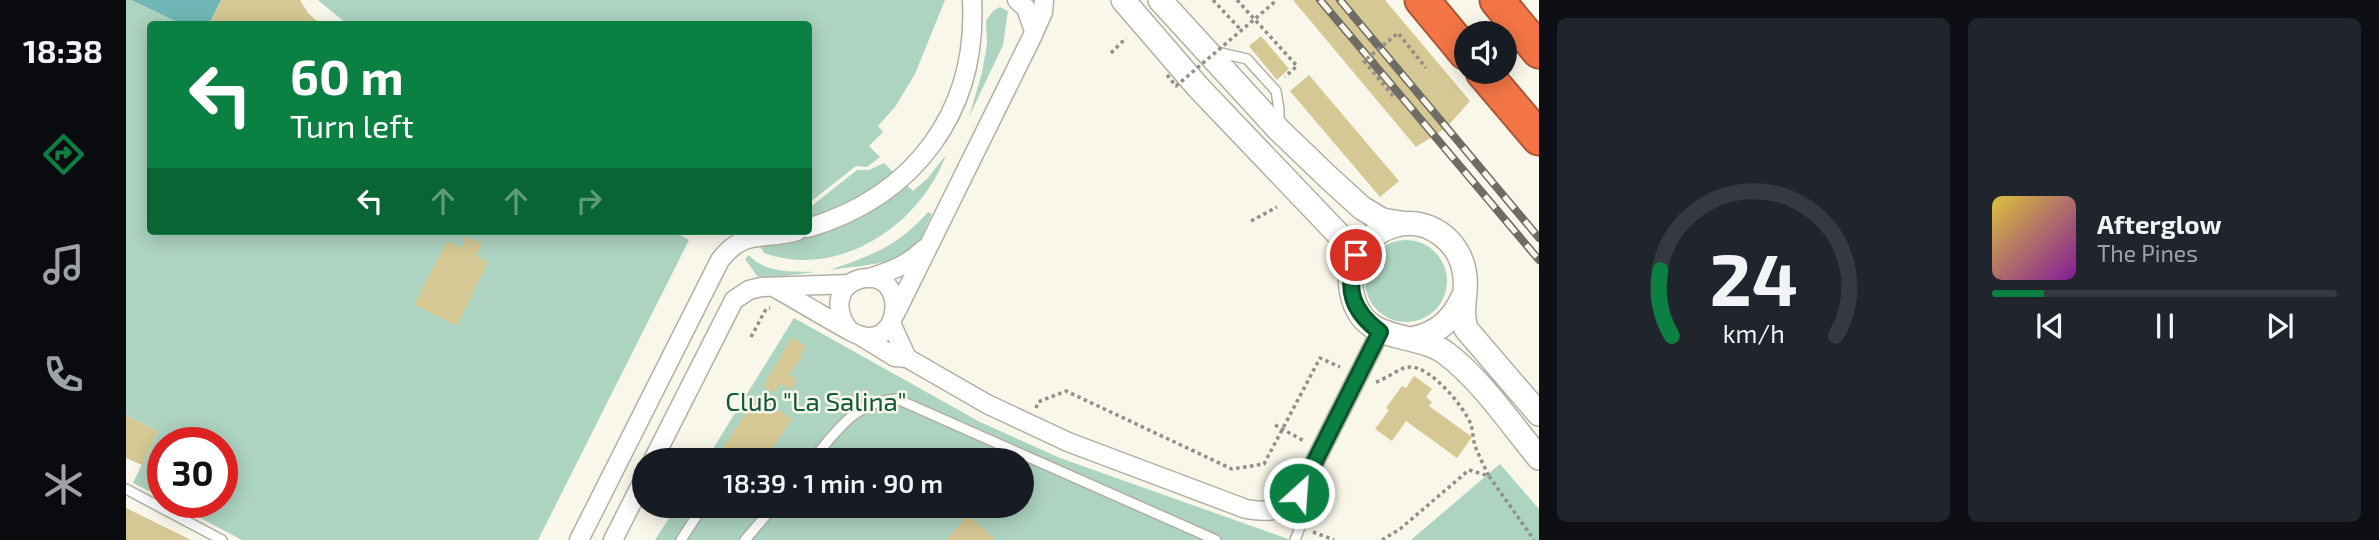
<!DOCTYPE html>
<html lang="en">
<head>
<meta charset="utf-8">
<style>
  body { margin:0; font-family:"Exo 2",sans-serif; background:#20242c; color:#f1f3f6; height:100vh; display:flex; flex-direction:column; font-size:26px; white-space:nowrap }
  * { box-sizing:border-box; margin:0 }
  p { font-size:23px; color:#9ea1a6 }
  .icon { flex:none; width:38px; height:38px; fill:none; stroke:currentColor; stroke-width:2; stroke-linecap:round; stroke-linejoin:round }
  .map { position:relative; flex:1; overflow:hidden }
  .drawer { display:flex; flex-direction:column; gap:18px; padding:18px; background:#0d0f14; width:840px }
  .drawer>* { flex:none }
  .banner { position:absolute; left:21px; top:21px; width:665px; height:214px; border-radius:7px; box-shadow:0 4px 18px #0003; background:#0b8043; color:#fff; overflow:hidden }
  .fabs { position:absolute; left:1328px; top:21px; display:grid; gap:14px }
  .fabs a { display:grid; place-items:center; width:63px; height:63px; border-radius:50%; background:#171b24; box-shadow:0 4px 18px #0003; font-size:35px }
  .speed { position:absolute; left:21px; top:427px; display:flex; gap:14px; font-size:35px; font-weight:700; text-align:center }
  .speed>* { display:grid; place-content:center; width:91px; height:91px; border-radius:50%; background:#171b24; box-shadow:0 4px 18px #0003; line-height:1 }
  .speed .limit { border:10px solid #d22; background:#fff; color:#111 }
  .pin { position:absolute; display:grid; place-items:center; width:60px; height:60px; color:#fff; margin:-30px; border:4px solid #fff; border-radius:50%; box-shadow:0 2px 7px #0007 }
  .me { position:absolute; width:77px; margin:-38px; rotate:26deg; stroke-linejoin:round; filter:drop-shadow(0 0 5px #0008) }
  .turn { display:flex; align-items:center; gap:24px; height:147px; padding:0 28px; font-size:32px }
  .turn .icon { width:91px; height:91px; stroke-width:2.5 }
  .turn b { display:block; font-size:49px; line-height:60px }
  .lanes { display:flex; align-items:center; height:66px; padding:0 28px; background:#0003; justify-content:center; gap:35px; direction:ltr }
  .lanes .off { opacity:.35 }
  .drawer .card { flex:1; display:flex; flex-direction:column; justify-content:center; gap:10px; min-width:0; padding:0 24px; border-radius:10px; background:#20242c }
  .drawer .dial { align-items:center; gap:0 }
  .dial svg { height:182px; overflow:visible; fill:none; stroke:#363941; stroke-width:7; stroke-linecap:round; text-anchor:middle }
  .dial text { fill:#f1f3f6; stroke:none }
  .song { display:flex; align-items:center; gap:21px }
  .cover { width:84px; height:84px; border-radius:10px; background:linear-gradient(135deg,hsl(50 70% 55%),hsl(290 70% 35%)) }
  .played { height:7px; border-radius:4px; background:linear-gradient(90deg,#0b8043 15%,#363941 15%) }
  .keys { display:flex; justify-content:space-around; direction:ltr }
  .drawer .tiles { flex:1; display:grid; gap:18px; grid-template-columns:repeat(2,1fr) }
  .trip { position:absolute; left:506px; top:448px; width:402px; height:70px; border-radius:35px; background:#171b24; box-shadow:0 4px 18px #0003; font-weight:600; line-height:70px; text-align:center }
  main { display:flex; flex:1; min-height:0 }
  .tab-bar { display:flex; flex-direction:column; width:126px; justify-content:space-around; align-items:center; background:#090b0e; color:#9ea1a6 }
  .tab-bar .icon { width:49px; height:49px }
  .tab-bar .active { color:#0b8043 }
  .tab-bar b { font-size:32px; color:#f1f3f6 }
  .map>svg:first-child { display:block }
  .green { fill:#add3c1 }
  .water { fill:#72b7b7 }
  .building { fill:#d5c894 }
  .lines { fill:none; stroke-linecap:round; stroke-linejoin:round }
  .service-casing { stroke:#b2b0a4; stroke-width:12 }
  .minor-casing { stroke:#b2b0a4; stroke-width:21 }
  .tertiary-casing { stroke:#b2b0a4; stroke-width:26 }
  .motorway-casing { stroke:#aa5838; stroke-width:37 }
  .path { stroke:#918f87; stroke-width:3.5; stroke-dasharray:3.5 3.5; stroke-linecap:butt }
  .service { stroke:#fff; stroke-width:9 }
  .minor { stroke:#fff; stroke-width:18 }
  .tertiary { stroke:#fff; stroke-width:23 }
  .motorway { stroke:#f37546; stroke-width:33 }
  .rail-casing { stroke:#6e6c65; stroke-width:8 }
  .rail { stroke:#f9f6ea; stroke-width:5; stroke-dasharray:16; stroke-linecap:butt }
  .path-bridge { stroke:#918f87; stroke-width:3.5; stroke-dasharray:3.5 3.5; stroke-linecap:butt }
  .route-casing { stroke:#07532c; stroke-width:18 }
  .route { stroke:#0b8043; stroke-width:12 }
  .labels { text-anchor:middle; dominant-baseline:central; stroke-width:5; stroke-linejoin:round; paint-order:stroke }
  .park-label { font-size:26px; fill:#0f573e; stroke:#f9f6ea }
</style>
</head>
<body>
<main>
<nav class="tab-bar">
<b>18:38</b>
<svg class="icon active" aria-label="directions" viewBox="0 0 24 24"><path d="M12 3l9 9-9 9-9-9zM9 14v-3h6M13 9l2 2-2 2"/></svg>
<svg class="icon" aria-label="music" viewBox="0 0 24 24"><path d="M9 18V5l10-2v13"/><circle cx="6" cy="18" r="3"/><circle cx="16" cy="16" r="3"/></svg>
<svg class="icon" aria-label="phone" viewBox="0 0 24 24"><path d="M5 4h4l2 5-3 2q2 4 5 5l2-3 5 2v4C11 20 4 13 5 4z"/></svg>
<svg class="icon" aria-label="climate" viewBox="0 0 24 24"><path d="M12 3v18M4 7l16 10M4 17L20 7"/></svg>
</nav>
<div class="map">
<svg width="1413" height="540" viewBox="0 0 1413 540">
  <rect width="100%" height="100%" fill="#f9f6ea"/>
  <path class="green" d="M0,0H96L83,24H24V231H546L563,240L412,540H116L44,502H96V443H37V498L7,483L32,431L0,415Z
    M192,0H819L789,74L769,107L752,126L757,132L743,146L754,157L741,167L730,166L683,203L682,24H221Z
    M874,7L882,11L877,45L843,117L856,73L861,44L860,21L867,11Z
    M820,155C794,225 713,280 638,253L627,234L682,231L683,208L731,170H743L758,163L787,191L801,179Z
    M802,212L806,214C800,226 795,243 784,252C769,264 724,267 704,270C746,255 771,247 802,212Z
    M1239 281a41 41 0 1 1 82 0a41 41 0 1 1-82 0Z
    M623,255C640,274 666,271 689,272L643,278L631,276L619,259Z
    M668,318L854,422L934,458L1165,540H529L551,506H896V460H580Z
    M1374,464L1413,509V540H1285Z"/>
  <path class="water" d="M6,0H95L83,24H56Z"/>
  <path class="building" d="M96,0H174L182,13L194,24H83Z
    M1167,0H1259L1344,101L1320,128L1290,147Z
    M1135,36L1163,69L1151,80L1123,46Z
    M1183,75L1273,181L1254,197L1164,91Z
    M340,236L356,244L350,256L362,262L331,326L288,305L321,241L335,248Z
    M666,337L680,346L675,353L677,354L664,375L671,380L665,390L654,383L648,393L637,386Z
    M1288,376L1306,389L1300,397L1306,402L1303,406L1346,437L1331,458L1280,421L1266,441L1249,429L1263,410L1260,408L1276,386L1280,388Z
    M631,396L666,419L640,460H589Z
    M0,415L32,431L16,465L0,458Z
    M0,508L65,540H0Z
    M842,515L870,540H820Z"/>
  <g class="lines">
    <g class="service-casing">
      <path id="service" d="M1087,51L1121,59L1150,91L1153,109V124
        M686,460C712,430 728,402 771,399L1090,540
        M0,489L96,540
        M1164,505L1174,527L1169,540
        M555,540L577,506
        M619,540L648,506"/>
    </g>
    <g class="minor-casing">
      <path id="minor" d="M891,0L900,8L908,31
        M682,228C789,196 852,111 846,0
        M743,278C765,271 782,265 798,249
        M651,289C676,303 700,318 726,332C777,359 785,266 734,279C708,286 709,314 724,331
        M769,314L906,37L917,12L918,0
        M765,323L781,358
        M733,335L769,357L781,358L861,404L942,442L1120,509C1143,513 1159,512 1173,493L1254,332
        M527,460L608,300L623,290L635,287L724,284
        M453,540L594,260C619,228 637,241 671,231
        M487,540L518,479"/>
    </g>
    <g class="tertiary-casing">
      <path id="tertiary" d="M997,0L1072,87L1215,237L1222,250L1224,272
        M1034,0L1152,129L1203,178L1236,208L1256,220L1275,223
        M1286,339C1312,333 1326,321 1337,297
        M1413,414L1340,329C1334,306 1341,298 1339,277C1336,241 1301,215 1267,226C1247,232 1233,245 1227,265C1223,277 1224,289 1228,301C1242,345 1291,331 1321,354C1357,382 1384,423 1413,458"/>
    </g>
    <g class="motorway-casing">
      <path id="motorway" d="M1296,0L1340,53
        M1371,0L1413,51
        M1357,72L1413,138"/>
    </g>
    <path class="path" d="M1087,0L1115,30
      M1111,0L1171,66L1159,77
      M1211,0L1252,49
      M985,53L1000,38
      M1125,221L1151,207
      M625,337L640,309L644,308
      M1250,382C1262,378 1274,367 1284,367C1304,366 1339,407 1345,425C1347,431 1347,439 1349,446C1353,456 1358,466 1363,476
      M910,408L912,402L940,391L1106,469L1138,464L1194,358L1214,367
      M1149,425L1178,441
      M1187,532L1208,540
      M1256,540L1274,529L1343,470L1363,476L1408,540"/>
    <use href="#service" class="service"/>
    <use href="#minor" class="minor"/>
    <use href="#tertiary" class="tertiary"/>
    <use href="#motorway" class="motorway"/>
    <g class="rail-casing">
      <path id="rail" d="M1194,0L1413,260
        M1214,0L1413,238"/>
    </g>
    <use href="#rail" class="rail"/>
    <path class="path-bridge" d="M1041,75L1050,86L1151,0
      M1267,96L1238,61L1272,33L1300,68"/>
  </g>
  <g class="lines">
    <g class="route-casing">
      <path id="route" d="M1173,493L1254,332C1226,311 1219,290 1230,255"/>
    </g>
    <use href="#route" class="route"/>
  </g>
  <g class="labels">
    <g class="park-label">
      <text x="690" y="400">Club "La Salina"</text>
    </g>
  </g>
</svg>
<div class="fabs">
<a><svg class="icon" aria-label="sound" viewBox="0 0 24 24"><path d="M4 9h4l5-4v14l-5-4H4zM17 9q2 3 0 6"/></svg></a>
</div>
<div class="speed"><div class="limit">30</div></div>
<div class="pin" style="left:1230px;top:255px;background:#d93025"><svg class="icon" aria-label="arrive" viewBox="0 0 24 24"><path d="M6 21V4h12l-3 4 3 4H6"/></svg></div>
<svg class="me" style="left:1173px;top:493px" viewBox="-20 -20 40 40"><circle r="17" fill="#0b8043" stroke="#fff" stroke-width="3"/><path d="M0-11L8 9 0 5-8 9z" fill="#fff"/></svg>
<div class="trip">18:39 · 1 min · 90 m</div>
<div class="banner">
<div class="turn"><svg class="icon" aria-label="left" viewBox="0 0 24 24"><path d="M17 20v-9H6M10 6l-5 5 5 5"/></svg><div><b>60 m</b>Turn left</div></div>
<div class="lanes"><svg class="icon" aria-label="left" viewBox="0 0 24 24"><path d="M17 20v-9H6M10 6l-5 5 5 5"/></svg><svg class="icon off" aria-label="ahead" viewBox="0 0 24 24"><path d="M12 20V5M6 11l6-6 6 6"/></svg><svg class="icon off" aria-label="ahead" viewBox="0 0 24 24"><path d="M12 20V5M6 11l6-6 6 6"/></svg><svg class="icon off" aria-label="right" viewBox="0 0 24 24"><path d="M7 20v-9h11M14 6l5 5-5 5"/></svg></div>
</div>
</div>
<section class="drawer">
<div class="tiles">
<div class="card dial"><svg viewBox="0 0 100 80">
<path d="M14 69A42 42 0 1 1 86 69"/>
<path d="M14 69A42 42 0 0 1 9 40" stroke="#0b8043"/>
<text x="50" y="56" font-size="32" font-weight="700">24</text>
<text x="50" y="72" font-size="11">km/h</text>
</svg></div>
<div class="card">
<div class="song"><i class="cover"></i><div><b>Afterglow</b><p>The Pines</p></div></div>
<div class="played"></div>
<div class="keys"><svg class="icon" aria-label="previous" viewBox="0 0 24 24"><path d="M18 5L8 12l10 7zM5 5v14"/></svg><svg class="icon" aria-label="pause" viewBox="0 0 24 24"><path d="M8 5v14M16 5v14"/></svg><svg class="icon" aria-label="next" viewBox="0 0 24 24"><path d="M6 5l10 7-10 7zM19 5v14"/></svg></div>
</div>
</div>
</section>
</main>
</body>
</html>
